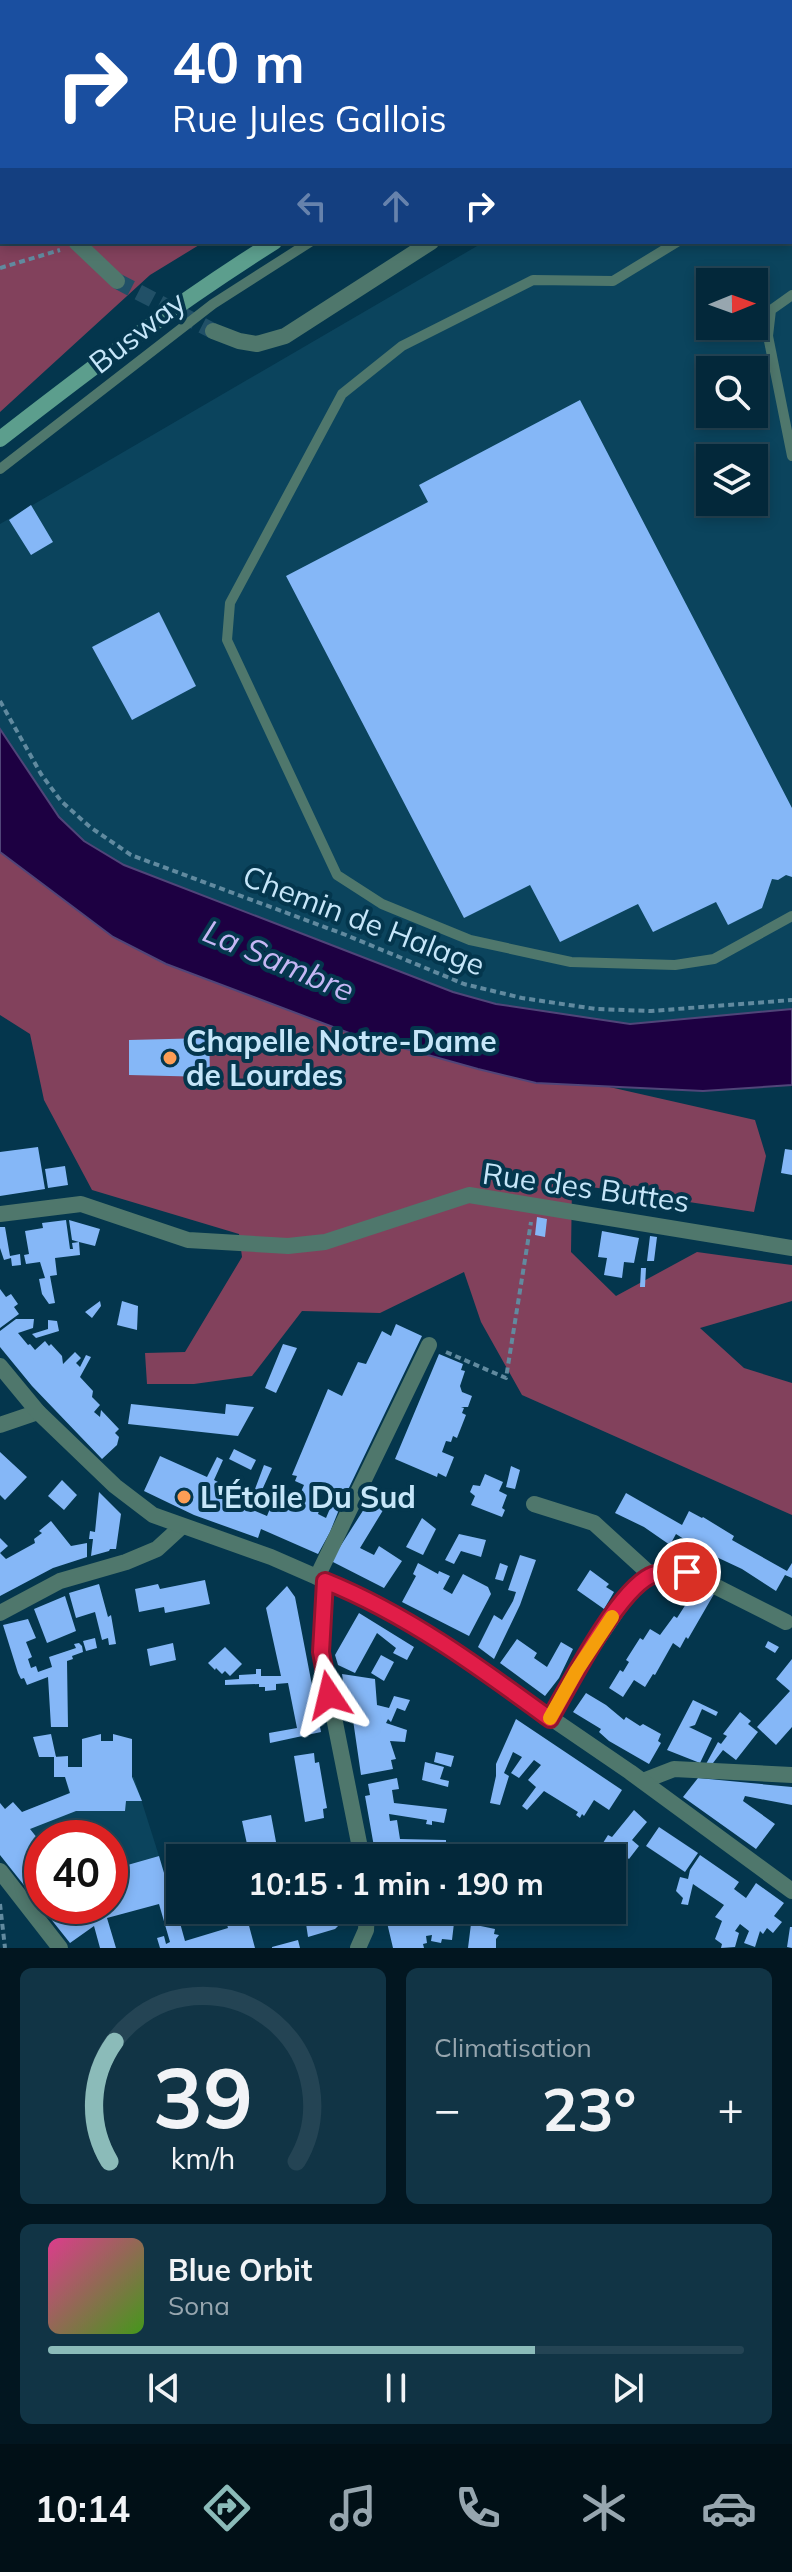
<!DOCTYPE html>
<html lang="fr">
<head>
<meta charset="utf-8">
<style>
  body { margin:0; font-family:Mulish,sans-serif; background:#113445; color:#f1f3f6; height:100vh; display:flex; flex-direction:column; font-size:30px; white-space:nowrap }
  * { box-sizing:border-box; margin:0 }
  p { font-size:26px; color:#97a6af }
  .icon { flex:none; width:44px; height:44px; fill:none; stroke:currentColor; stroke-width:2; stroke-linecap:round; stroke-linejoin:round }
  .map { position:relative; height:1948px; overflow:hidden }
  .panel { display:flex; flex-direction:column; gap:20px; padding:20px; background:#021620; flex:1 }
  .panel>* { flex:none }
  .top-card { position:absolute; left:0px; top:0px; width:792px; height:244px; box-shadow:0 4px 12px #0003,0 0 0 2px #244454; background:#1a4fa0; color:#fff; overflow:hidden }
  .needle { width:52px; rotate:89deg }
  .buttons { position:absolute; left:696px; top:268px; display:grid; gap:16px }
  .buttons a { display:grid; place-items:center; width:72px; height:72px; border-radius:0px; background:#03283a; box-shadow:0 4px 12px #0003,0 0 0 2px #244454; font-size:40px }
  .speed { position:absolute; left:24px; top:1820px; display:flex; gap:16px; font-size:40px; font-weight:700; text-align:center }
  .speed>* { display:grid; place-content:center; width:104px; height:104px; border-radius:50%; background:#03283a; box-shadow:0 4px 12px #0003,0 0 0 2px #244454; line-height:1 }
  .speed .limit { border:12px solid #d22; background:#fff; color:#111 }
  .pin { position:absolute; display:grid; place-items:center; width:68px; height:68px; color:#fff; margin:-34px; border:4px solid #fff; border-radius:50%; box-shadow:0 2px 8px #0007 }
  .me { position:absolute; width:88px; margin:-44px; rotate:350deg; stroke-linejoin:round; filter:drop-shadow(0 0 6px #0008) }
  .turn { display:flex; align-items:center; gap:28px; height:168px; padding:0 40px; font-size:36px }
  .turn .icon { width:104px; height:104px; stroke-width:2.5 }
  .turn b { display:block; font-size:56px; line-height:68px }
  .lanes { display:flex; align-items:center; height:76px; padding:0 40px; background:#0003; justify-content:center; gap:40px; direction:ltr }
  .lanes .off { opacity:.35 }
  .big { font-size:60px; font-weight:700; line-height:1.1 }
  .panel .card { flex:1; display:flex; flex-direction:column; justify-content:center; gap:12px; min-width:0; padding:0 28px; border-radius:12px; background:#113445 }
  .panel .dial { align-items:center; gap:0 }
  .dial svg { height:208px; overflow:visible; fill:none; stroke:#244454; stroke-width:7; stroke-linecap:round; text-anchor:middle }
  .dial text { fill:#f1f3f6; stroke:none }
  .song { display:flex; align-items:center; gap:24px }
  .cover { width:96px; height:96px; border-radius:12px; background:linear-gradient(135deg,hsl(330 70% 55%),hsl(100 70% 35%)) }
  .played { height:8px; border-radius:4px; background:linear-gradient(90deg,#8bbbb9 70%,#244454 70%) }
  .keys { display:flex; justify-content:space-around; direction:ltr }
  .heat { display:flex; justify-content:space-between; align-items:center; font-size:44px; direction:ltr }
  .panel .tiles { flex:1; display:grid; gap:20px; grid-template-columns:1fr 1fr }
  .card:last-child { grid-column:span 2 }
  .trip { position:absolute; left:166px; top:1844px; width:460px; height:80px; border-radius:0px; background:#03283a; box-shadow:0 4px 12px #0003,0 0 0 2px #244454; font-weight:700; line-height:80px; text-align:center }
  .tab-bar { display:flex; height:128px; justify-content:space-around; align-items:center; background:#011017; color:#97a6af }
  .tab-bar .icon { width:56px; height:56px }
  .tab-bar .on { color:#8bbbb9 }
  .tab-bar b { font-size:36px; color:#f1f3f6 }
  .map>svg:first-child { display:block }
  .built { fill:#0b445d; fill-rule:evenodd }
  .green { fill:#82415c }
  .water { fill:#1d0042; stroke:#504579; stroke-width:2 }
  .building { fill:#85b7f7 }
  .lines { fill:none; stroke-linecap:round; stroke-linejoin:round }
  .minor-tunnel { stroke:#215067; stroke-width:16; stroke-dasharray:16 8; stroke-linecap:butt }
  .path { stroke:#618a9f; stroke-width:4; stroke-dasharray:6 4; stroke-linecap:butt }
  .service { stroke:#4f776c; stroke-width:10 }
  .minor { stroke:#4f776c; stroke-width:16 }
  .tertiary { stroke:#4f776c; stroke-width:16 }
  .secondary { stroke:#5c9e8d; stroke-width:16 }
  .route-casing { stroke:#92132f; stroke-width:20 }
  .route { stroke:#e11d48; stroke-width:14 }
  .slow { stroke:#f59e0b; stroke-width:14 }
  .poi-dot { fill:#fd9d55; stroke:#04364d; stroke-width:3 }
  .labels { text-anchor:middle; dominant-baseline:central; stroke-width:8; stroke-linejoin:round; paint-order:stroke }
  .street-label { font-size:30px; fill:#c6e6f9; stroke:#04364d }
  .poi-label { font-size:30px; font-weight:bold; fill:#c6e6f9; stroke:#04364d; text-anchor:start }
  .water-label { font-size:32px; font-style:italic; fill:#c5b7f4; stroke:#04364d }
</style>
</head>
<body>
<div class="map">
<svg width="792" height="1948" viewBox="0 0 792 1948">
  <rect width="100%" height="100%" fill="#04364d"/>
  <path class="built" d="M328,0H626L622,2Z
    M792,65V1036L557,1032L112,884L0,784V524L484,242H790ZM710,282H754V326H710ZM710,370H754V414H710ZM710,458H754V502H710Z
    M65,1777H134L159,1856L110,1870V1838H42V1906H49L43,1910L0,1855V1814L8,1818L69,1793Z"/>
  <path class="green" d="M0,0L328,2H2V242H204L150,275L0,412Z
    M0,829L477,1057L755,1120L766,1156L754,1212L572,1184L571,1252L616,1296L697,1252L792,1265V1301L700,1328L744,1368L792,1383V1515L522,1395L481,1322L464,1272L380,1313L302,1311L252,1376L194,1384H147L145,1353L185,1352L242,1257L239,1234L92,1190L44,1100L30,1034L0,1015Z"/>
  <path class="water" d="M0,729L59,817L84,841L124,865L453,992L496,1004L630,1024L792,1009V1085L703,1091L536,1083L478,1069L349,1033L166,964L113,937L0,852Z"/>
  <path class="building" d="M580,400L792,808V877L786,875L778,880L772,879L762,908L728,925L716,902L653,932L638,904L560,942L530,885L464,918L286,576L428,502L419,485Z
    M31,505L53,542L31,555L9,520Z
    M159,612L196,686L132,720L92,647Z
    M209,1030L210,1077L129,1075V1040L208,1038Z
    M38,1147L45,1189L0,1196V1152Z
    M785,1149L792,1150V1175L781,1173Z
    M65,1166L68,1185L48,1188L45,1169Z
    M537,1217L547,1219L545,1237L535,1235Z
    M66,1220L70,1249H73L72,1243L79,1242L72,1240L69,1220L100,1229L95,1246L79,1242L80,1255L55,1258L57,1275L50,1276L55,1303L49,1304L42,1294L39,1279L45,1278L40,1262L26,1264L24,1255L29,1254L25,1231L43,1228L42,1223Z
    M0,1227H5L10,1256L20,1254L21,1265L12,1266L11,1258L4,1260L0,1248Z
    M602,1231L639,1238L634,1263L624,1262L622,1278L604,1275L607,1258L598,1257Z
    M650,1236L657,1237L654,1261H647Z
    M641,1268H646L645,1287H640Z
    M0,1289L6,1297L11,1294L18,1304L14,1307L19,1314L0,1328Z
    M100,1301L101,1306L92,1318L85,1312Z
    M122,1301L138,1306L137,1330L117,1325Z
    M16,1319H34L33,1328L18,1333L28,1345L30,1344L35,1350L45,1341L49,1346L51,1344L62,1356L63,1364L75,1352L81,1358L76,1363L80,1367L86,1355L91,1357L80,1377L93,1391L92,1397L100,1405L94,1412L100,1417L101,1410L119,1429L115,1433L119,1437L117,1445L102,1459L32,1386L0,1347V1331Z
    M48,1320L57,1321L59,1331L36,1338L32,1334L48,1329Z
    M396,1324L422,1336L346,1494L325,1485L314,1509L319,1511L318,1514L326,1518L334,1499L342,1502L330,1532L318,1554L261,1529L258,1538L194,1515L144,1491L160,1456L207,1477L217,1457L223,1460L214,1480L228,1487L231,1482L240,1487L235,1499L249,1505L264,1465L272,1468L253,1510L267,1516L279,1486L291,1491L285,1504L288,1506L290,1500L296,1503L304,1485L295,1481L297,1476L292,1475L328,1389L342,1396L358,1362L366,1364L382,1331L391,1336Z
    M283,1344L297,1348L276,1393L265,1388Z
    M439,1354L463,1364L461,1370L465,1371L460,1386L462,1392L472,1396L468,1407H461L464,1408L462,1413L466,1415L457,1438L453,1436L451,1442L446,1441L442,1452L454,1457L446,1477L438,1473L437,1477L395,1459Z
    M131,1404L225,1414L226,1404L254,1407L238,1436L128,1424Z
    M234,1449L256,1460L251,1470L229,1459Z
    M0,1452L27,1477L5,1500L0,1495Z
    M511,1466L520,1470L515,1489L506,1487Z
    M485,1474L503,1482L499,1491L507,1495L502,1508L505,1510L502,1517L471,1505L475,1496L470,1492L473,1485L480,1486Z
    M62,1480L77,1495L64,1510L48,1496Z
    M99,1492L121,1514L116,1549H110L109,1551L91,1556L93,1539H89L90,1531L95,1532Z
    M626,1493L682,1525L689,1511L702,1518L703,1517L734,1536L732,1540L787,1571L792,1563V1578L785,1575L776,1591L742,1569L710,1554L708,1556L685,1543L687,1541L676,1534L670,1545L644,1527L615,1513Z
    M371,1498L385,1507L360,1548L374,1555L379,1546L402,1561L384,1588L331,1561Z
    M422,1518L436,1529L423,1555L406,1547Z
    M51,1521L71,1546L87,1543V1557L53,1568L0,1596V1538L8,1546L0,1553L6,1559L35,1543L34,1539L42,1533L39,1531Z
    M459,1534L486,1540L481,1557L461,1551L454,1564L445,1560Z
    M520,1555L536,1560L520,1605L494,1659L478,1647L494,1615L502,1620L513,1601L516,1592L508,1590Z
    M418,1563L438,1574L439,1571L450,1576L443,1589L452,1594L463,1574L488,1587L491,1594L469,1636L402,1602L416,1576L413,1574Z
    M500,1563L508,1566L503,1581L495,1579Z
    M590,1570L609,1584L606,1587L614,1592L604,1609L577,1590Z
    M205,1580L210,1604L165,1613L164,1607L139,1612L135,1589L158,1584L160,1589Z
    M694,1581L714,1594L688,1639L686,1637L680,1648L673,1643L655,1675L653,1674L645,1687L634,1680L623,1697L609,1688L620,1670L623,1672L629,1662L626,1660L640,1638L643,1640L650,1629L660,1635L674,1616L677,1618L686,1604L683,1602Z
    M99,1584L108,1617L111,1615L116,1644L109,1645L108,1638L102,1640L95,1612L76,1618L69,1593Z
    M287,1586L295,1597L321,1732L270,1743L269,1733L297,1728L288,1683L276,1684V1690L265,1691V1687H259V1684L225,1685V1680L239,1679V1675L256,1674V1669H261V1676H281L266,1608Z
    M65,1596L76,1631L47,1643L34,1609Z
    M359,1613L414,1647L407,1660L393,1653L396,1648L377,1633L355,1673L338,1665L335,1655Z
    M28,1619L36,1638L26,1642L32,1657L28,1659L31,1668L36,1666L38,1672L52,1667L49,1657L76,1648L74,1644L79,1643L82,1646L83,1652L72,1656L73,1659L67,1661L68,1727H51L48,1677L27,1685L24,1678L21,1679L18,1673L3,1625Z
    M95,1638L97,1648L86,1651L83,1641Z
    M517,1639L537,1653L534,1658L547,1667L561,1642L573,1649L559,1678L545,1696L500,1663Z
    M768,1641L779,1647L775,1653L765,1647Z
    M173,1643L176,1660L150,1666L147,1649Z
    M225,1647L242,1664L230,1676L225,1671L222,1674L216,1668L215,1670L208,1663Z
    M381,1655L394,1662L384,1681L371,1673Z
    M792,1659V1727L776,1745L757,1727L790,1691L776,1679Z
    M342,1674L375,1679L377,1705L389,1708L394,1696L410,1700L405,1711L397,1708L391,1722L388,1719L386,1723L407,1730L405,1742L390,1741L396,1759L391,1760L393,1769L361,1775L351,1706H347Z
    M586,1693L606,1705L624,1720L626,1717L640,1726L643,1724L661,1734L658,1741L661,1743L649,1764L609,1741L599,1732L601,1729L573,1712Z
    M693,1700L718,1712L716,1716L702,1709L695,1725L689,1727L712,1738L700,1763L667,1750Z
    M740,1712L751,1721L748,1724L758,1732L736,1760L723,1750L713,1763L706,1764L718,1742L721,1744L727,1736L723,1734Z
    M516,1719L622,1790L609,1810L594,1800L584,1816L582,1814L580,1818L576,1815L578,1812L544,1791L527,1810L522,1806L536,1787L528,1780L541,1765L534,1760L519,1778L511,1773L522,1757L513,1752L504,1773L509,1776L500,1805L490,1803L496,1776V1764Z
    M51,1734L56,1757H39L33,1737Z
    M101,1734V1741H113V1734L132,1739V1777L142,1801H126L125,1811H76L30,1829L42,1844V1906H68L80,1921L105,1911L104,1906H110V1870L159,1856L172,1900L177,1898L185,1921L180,1923L185,1941L228,1928L224,1915L238,1910H249L252,1920L248,1922L255,1948H160L157,1938L164,1936L166,1944L170,1942L159,1904L107,1918L116,1948H100L94,1926L70,1943L0,1855V1803L5,1809L13,1802L22,1812L70,1793L65,1777H54V1757L68,1756V1767H82V1739Z
    M436,1752L454,1756L451,1767L434,1762Z
    M314,1753L315,1763L319,1762L327,1808L323,1809L324,1818L305,1822L294,1756Z
    M425,1762L444,1767L440,1779L449,1781L448,1787L422,1780Z
    M397,1778L399,1789L392,1790L394,1803L447,1809L444,1823L432,1821V1825L426,1824L427,1820L389,1814L390,1821L397,1820L400,1839L446,1840V1857L376,1858L365,1796L370,1795L368,1784Z
    M698,1778L792,1787V1805L745,1796L743,1801L775,1824L756,1849L683,1797Z
    M634,1810L647,1822L632,1840L639,1846L629,1859L621,1853L619,1856L595,1849L596,1842L603,1843L608,1835L612,1837Z
    M271,1815L279,1858H250L242,1821Z
    M659,1827L698,1853L685,1872L646,1846Z
    M333,1850L335,1858H320L319,1853Z
    M700,1855L739,1882L734,1889L746,1898L756,1883L784,1903L774,1916L782,1922L773,1933L767,1928L763,1934L760,1931L755,1947L744,1943L749,1931L740,1924L735,1931L739,1933L735,1947L721,1948L722,1944L715,1939L722,1921L715,1917L724,1905L693,1884L688,1905L681,1904L683,1898L676,1891L680,1877L688,1879L690,1870Z
    M304,1910H337L340,1924L335,1929L308,1937Z
    M384,1910H413L414,1918L454,1923L452,1940L442,1939L441,1943L431,1941L432,1935L426,1936L427,1943L423,1944L424,1948H393Z
    M481,1910H492V1917L481,1916Z
    M471,1924L495,1929L494,1934L499,1935L496,1939V1948H468Z
    M790,1927H792V1948L787,1947Z
    M298,1940L300,1948H272V1947Z"/>
  <g class="lines">
    <path class="minor-tunnel" d="M117,281L213,331"/>
    <path class="path" d="M0,268L60,250
      M0,701L41,774L61,801L90,827L131,855L346,935L464,984L522,998L596,1009L651,1011L792,1000
      M446,1352L506,1378L531,1222
      M0,1904L5,1948"/>
    <path class="service" d="M776,2L779,0
      M790,173L792,172
      M677,242L613,281L533,280L402,346L342,394L230,603L227,640L337,875L382,904L470,940L571,962L675,965L714,959L792,916
      M792,295L771,310L768,336L792,456
      M0,469L213,304L310,242"/>
    <path class="minor" d="M321,2L324,0
      M344,2L346,0
      M761,2L763,0
      M76,242L117,281
      M213,331L239,341L257,344L285,336L431,242
      M0,1214L81,1204L188,1240L288,1246L325,1242L469,1195L792,1248
      M0,1425L38,1412
      M534,1504L594,1523L651,1575
      M317,1577L429,1345
      M0,1613L60,1581L126,1562L157,1549L181,1527
      M550,1719L577,1670L627,1596L651,1575L687,1572L786,1622
      M643,1781L674,1769L792,1775
      M0,1871L60,1948"/>
    <path class="tertiary" d="M0,1366L38,1412L115,1486L153,1515L271,1557L374,1602L428,1634L630,1772L792,1891
      M325,1581L321,1652L362,1858
      M358,1948L366,1930L367,1910"/>
    <path class="secondary" d="M737,2L741,0
      M0,439C89,370 178,302 274,242"/>
  </g>
  <g class="lines">
    <g class="route-casing">
      <path id="route" d="M329,1695L321,1652L325,1581C407,1614 479,1667 550,1719C570,1684 616,1593 650,1576C659,1571 676,1573 687,1572"/>
    </g>
    <use href="#route" class="route"/>
    <path class="slow" d="M550,1718L577,1670L612,1617"/>
  </g>
  <g class="poi-dot">
    <circle cx="170" cy="1058" r="8"/>
    <circle cx="184" cy="1497" r="8"/>
  </g>
  <g class="labels">
    <g class="street-label">
      <text transform="translate(137 332) rotate(-38)">Busway</text>
      <text transform="translate(364 920) rotate(21)">Chemin de Halage</text>
      <text transform="translate(586 1187) rotate(8)">Rue des Buttes</text>
    </g>
    <g class="poi-label">
      <text x="186" y="1041">Chapelle Notre-Dame<tspan x="186" dy="34">de Lourdes</tspan></text>
      <text x="200" y="1497">L'Étoile Du Sud</text>
    </g>
    <g class="water-label">
      <text transform="translate(279 960) rotate(23)">La Sambre</text>
    </g>
  </g>
</svg>
<div class="buttons">
<a><svg class="needle" viewBox="-14 -14 28 28"><path d="M0-13l5 13h-10z" fill="#e53935"/><path d="M0 13l5-13h-10z" fill="#97a6af"/></svg></a>
<a><svg class="icon" aria-label="search" viewBox="0 0 24 24"><circle cx="10" cy="10" r="6"/><path d="M15 15l6 6"/></svg></a>
<a><svg class="icon" aria-label="layers" viewBox="0 0 24 24"><path d="M12 4l9 5-9 5-9-5zM3 14l9 5 9-5"/></svg></a>
</div>
<div class="speed"><div class="limit">40</div></div>
<div class="pin" style="left:687px;top:1572px;background:#d93025"><svg class="icon" aria-label="arrive" viewBox="0 0 24 24"><path d="M6 21V4h12l-3 4 3 4H6"/></svg></div>
<svg class="me" style="left:329px;top:1695px" viewBox="-20 -20 40 40"><path d="M0-17L14 15 0 8-14 15z" fill="#e11d48" stroke="#fff" stroke-width="4"/></svg>
<div class="trip">10:15 · 1 min · 190 m</div>
<div class="top-card">
<div class="turn"><svg class="icon" aria-label="right" viewBox="0 0 24 24"><path d="M7 20v-9h11M14 6l5 5-5 5"/></svg><div><b>40 m</b>Rue Jules Gallois</div></div>
<div class="lanes"><svg class="icon off" aria-label="left" viewBox="0 0 24 24"><path d="M17 20v-9H6M10 6l-5 5 5 5"/></svg><svg class="icon off" aria-label="ahead" viewBox="0 0 24 24"><path d="M12 20V5M6 11l6-6 6 6"/></svg><svg class="icon" aria-label="right" viewBox="0 0 24 24"><path d="M7 20v-9h11M14 6l5 5-5 5"/></svg></div>
</div>
</div>
<section class="panel">
<div class="tiles">
<div class="card dial"><svg viewBox="0 0 100 80">
<path d="M14 69A42 42 0 1 1 86 69"/>
<path d="M14 69A42 42 0 0 1 16 23" stroke="#8bbbb9"/>
<text x="50" y="56" font-size="32" font-weight="700">39</text>
<text x="50" y="72" font-size="11">km/h</text>
</svg></div>
<div class="card"><p>Climatisation</p>
<div class="heat"><a>−</a><b class="big">23°</b><a>+</a></div>
</div>
<div class="card">
<div class="song"><i class="cover"></i><div><b>Blue Orbit</b><p>Sona</p></div></div>
<div class="played"></div>
<div class="keys"><svg class="icon" aria-label="previous" viewBox="0 0 24 24"><path d="M18 5L8 12l10 7zM5 5v14"/></svg><svg class="icon" aria-label="pause" viewBox="0 0 24 24"><path d="M8 5v14M16 5v14"/></svg><svg class="icon" aria-label="next" viewBox="0 0 24 24"><path d="M6 5l10 7-10 7zM19 5v14"/></svg></div>
</div>
</div>
</section>
<nav class="tab-bar">
<b>10:14</b>
<svg class="icon on" aria-label="directions" viewBox="0 0 24 24"><path d="M12 3l9 9-9 9-9-9zM9 14v-3h6M13 9l2 2-2 2"/></svg>
<svg class="icon" aria-label="music" viewBox="0 0 24 24"><path d="M9 18V5l10-2v13"/><circle cx="6" cy="18" r="3"/><circle cx="16" cy="16" r="3"/></svg>
<svg class="icon" aria-label="phone" viewBox="0 0 24 24"><path d="M5 4h4l2 5-3 2q2 4 5 5l2-3 5 2v4C11 20 4 13 5 4z"/></svg>
<svg class="icon" aria-label="climate" viewBox="0 0 24 24"><path d="M12 3v18M4 7l16 10M4 17L20 7"/></svg>
<svg class="icon" aria-label="car" viewBox="0 0 24 24"><path d="M5 17H2v-5l4-1 3-4h7l3 4 3 1v5h-3M9 17h6M6 11h13"/><circle cx="7" cy="17" r="2"/><circle cx="17" cy="17" r="2"/></svg>
</nav>
</body>
</html>
